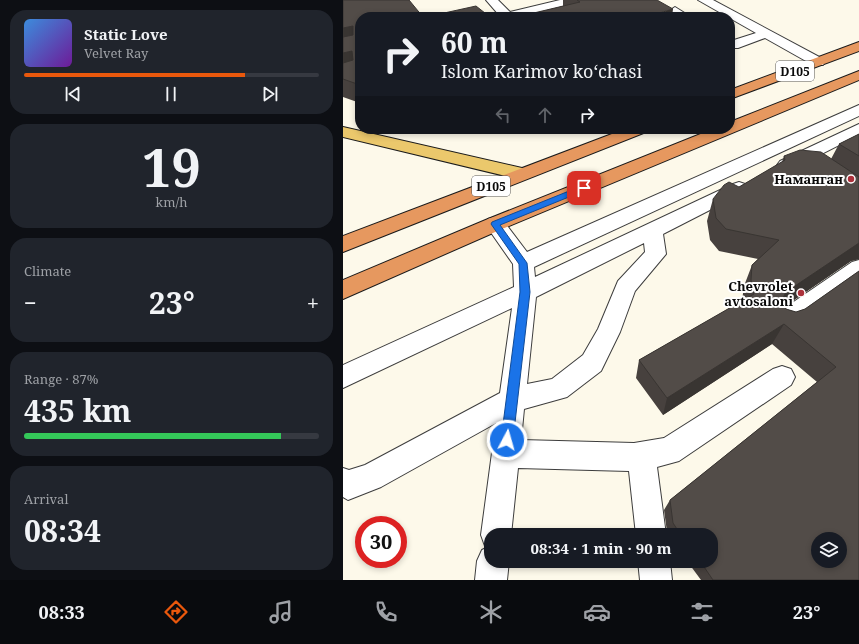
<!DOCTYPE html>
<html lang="en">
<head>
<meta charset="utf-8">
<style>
  body { margin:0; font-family:"Noto Serif",serif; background:#20242c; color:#f1f3f6; height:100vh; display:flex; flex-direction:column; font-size:15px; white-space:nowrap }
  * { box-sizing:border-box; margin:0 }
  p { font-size:13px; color:#9ea1a6 }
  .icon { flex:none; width:22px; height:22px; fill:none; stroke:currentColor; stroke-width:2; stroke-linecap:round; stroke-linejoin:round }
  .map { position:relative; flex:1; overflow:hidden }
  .drawer { display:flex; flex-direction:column; gap:10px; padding:10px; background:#0d0f14; width:343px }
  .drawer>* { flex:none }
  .banner { position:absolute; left:12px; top:12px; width:380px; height:122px; border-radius:16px; box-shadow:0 2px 6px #0003; background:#171b24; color:#f1f3f6; overflow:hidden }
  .controls { position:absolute; left:468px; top:532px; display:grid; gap:8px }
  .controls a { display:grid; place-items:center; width:36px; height:36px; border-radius:50%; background:#171b24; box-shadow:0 2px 6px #0003; font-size:20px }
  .speed { position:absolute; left:12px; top:516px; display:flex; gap:8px; font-size:20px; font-weight:700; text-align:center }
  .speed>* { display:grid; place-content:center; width:52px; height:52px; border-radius:50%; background:#171b24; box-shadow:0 2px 6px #0003; line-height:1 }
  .speed .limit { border:6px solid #d22; background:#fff; color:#111 }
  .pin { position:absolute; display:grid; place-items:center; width:34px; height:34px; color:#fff; margin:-17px; border-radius:8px; box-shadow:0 2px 6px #0006 }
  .me { position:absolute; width:44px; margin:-22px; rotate:6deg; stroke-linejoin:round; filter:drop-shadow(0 0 3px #0008) }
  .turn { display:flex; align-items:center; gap:14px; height:84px; padding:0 20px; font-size:18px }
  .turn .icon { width:52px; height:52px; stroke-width:2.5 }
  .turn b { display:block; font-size:28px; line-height:34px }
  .lanes { display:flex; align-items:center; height:38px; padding:0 20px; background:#0003; justify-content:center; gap:20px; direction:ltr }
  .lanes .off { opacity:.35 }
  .big { font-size:30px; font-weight:700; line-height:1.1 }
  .drawer .widget { flex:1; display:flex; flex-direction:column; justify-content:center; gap:6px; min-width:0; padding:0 14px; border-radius:16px; background:#20242c }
  .drawer .dial { align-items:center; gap:0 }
  .dial b { font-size:52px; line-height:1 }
  .song { display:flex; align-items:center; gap:12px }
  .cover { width:48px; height:48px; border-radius:6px; background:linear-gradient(135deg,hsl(210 70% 55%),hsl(280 70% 35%)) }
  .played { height:4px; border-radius:2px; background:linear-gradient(90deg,#ea580c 75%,#363941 75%) }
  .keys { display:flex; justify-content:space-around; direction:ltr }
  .heat { display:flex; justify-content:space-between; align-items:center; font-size:22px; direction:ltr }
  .charge { height:6px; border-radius:3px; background:linear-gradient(90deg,#34c759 87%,#363941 0) }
  .trip { position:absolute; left:141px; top:528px; width:234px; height:40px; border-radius:16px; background:#171b24; box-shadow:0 2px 6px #0003; font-weight:700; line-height:40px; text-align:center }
  .dock { display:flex; height:64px; justify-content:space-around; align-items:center; background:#090b0e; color:#9ea1a6 }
  .dock .icon { width:28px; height:28px }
  .dock .on { color:#ea580c }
  .dock b { font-size:18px; color:#f1f3f6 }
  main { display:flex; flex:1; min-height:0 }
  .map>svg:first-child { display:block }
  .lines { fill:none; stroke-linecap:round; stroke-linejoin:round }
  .minor-casing { stroke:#3d3d3d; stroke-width:2 }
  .major-casing { stroke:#1b1b1b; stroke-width:2 }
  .highway-casing { stroke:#1b1b1b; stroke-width:2 }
  .minor { fill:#fff; fill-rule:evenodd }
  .major { fill:#ebc86c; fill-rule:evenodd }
  .highway { fill:#e6985f; fill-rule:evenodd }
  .wall { fill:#47413e }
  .shaded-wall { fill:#393532 }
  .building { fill:#524c48; stroke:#393532; fill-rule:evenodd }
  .route { fill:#1a73e8; stroke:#114b97 }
  .poi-dot { fill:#ac313b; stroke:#fff; stroke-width:1.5 }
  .labels { text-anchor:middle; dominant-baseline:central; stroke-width:4; stroke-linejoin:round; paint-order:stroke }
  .shield { fill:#fff; stroke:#545454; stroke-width:1 }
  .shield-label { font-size:12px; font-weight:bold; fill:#0a0a0a }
  .poi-label { font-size:13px; font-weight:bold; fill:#0a0a0a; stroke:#fff; text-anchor:end }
</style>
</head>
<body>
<main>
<section class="drawer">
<div class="widget">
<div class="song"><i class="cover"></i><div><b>Static Love</b><p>Velvet Ray</p></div></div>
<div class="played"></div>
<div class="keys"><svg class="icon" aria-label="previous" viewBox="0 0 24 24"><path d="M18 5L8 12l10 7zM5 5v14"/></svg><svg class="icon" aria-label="pause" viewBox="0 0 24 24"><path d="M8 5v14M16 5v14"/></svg><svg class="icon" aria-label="next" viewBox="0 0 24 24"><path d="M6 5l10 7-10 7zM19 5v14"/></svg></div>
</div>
<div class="widget dial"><b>19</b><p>km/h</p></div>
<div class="widget"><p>Climate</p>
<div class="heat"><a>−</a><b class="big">23°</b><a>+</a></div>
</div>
<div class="widget"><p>Range · 87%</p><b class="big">435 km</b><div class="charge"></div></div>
<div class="widget"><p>Arrival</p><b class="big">08:34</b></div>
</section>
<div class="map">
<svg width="516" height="580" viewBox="0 0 516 580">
  <rect width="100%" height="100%" fill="#fdf9ea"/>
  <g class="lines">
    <g class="minor-casing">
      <path id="minor" d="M143,0H155L167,12L217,0H238L236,2L176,17H155L156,15Z
        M355,0H370L480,59L482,62L480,65H470L422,38L395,48H387V39L391,40L413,33Z
        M332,7L348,17H334L326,11Z
        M516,105V116L191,267L192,277L390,184L396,182L402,184L405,188L402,192L320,234L323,254L292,291L277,332L258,371L224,397L181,409L178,440L291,443L321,438L430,369L439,366L448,369L452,377L448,385L336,461L314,467L323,535H293L286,471L175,468L168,535H148V561H166L164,580H132L134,561L139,550L145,547L142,546L138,535L153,423L38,487L5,500L0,497V468L6,470L22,465L157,393L169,308L0,388V365L171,287L170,264L142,224L145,219L152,217L159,219L184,252ZM301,243L302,252L275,281L255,329L240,355L209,379L184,384L193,297Z
        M516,124V135L449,169L443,171L437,169L434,165L437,161Z
        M516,260V279L449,328L441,331L433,328L429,321L433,314L509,262Z
        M295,561H327L329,580H297Z"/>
    </g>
    <g class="major-casing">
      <path id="major" d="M0,127L179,168L185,170L188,174L185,178L179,180L0,137Z"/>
    </g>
    <g class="highway-casing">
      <path id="highway" d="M516,42V51L387,99V90Z
        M516,71V80L159,229L0,299V280L145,219L370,129H387V122Z
        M282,129H305L303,132L0,252V236Z"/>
    </g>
    <use href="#minor" class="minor"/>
    <use href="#major" class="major"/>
    <use href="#highway" class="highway"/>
  </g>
  <path class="wall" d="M0,0L17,17V103L0,97Z
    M220,0H314L220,6Z
    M516,134V259L508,261L442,306L443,309L453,312L462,309L516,271V580H358L344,561H368V535H326L324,532L321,510L327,500L474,382L429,344L320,415L293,378L296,360L399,301L401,286L409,265L415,259L376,251L367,240L364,221L370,199L396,187L439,162L441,156L488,159L496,144Z"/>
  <path class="shaded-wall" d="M330,9L329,17H303Z
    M10,26L17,44L0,50V28Z
    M9,51L17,70L0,76V53Z
    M516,243V259L508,261L432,313L428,320L443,292Z
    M441,324L429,344L320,415L324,398Z"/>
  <path class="building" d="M0,0H66L80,17H17V85L0,79V63L10,60L9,51L0,53V37L10,35V26L0,28Z
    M234,0H314L330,9L303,17H174L237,2Z
    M133,6L147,17H83Z
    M516,134V156L496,144Z
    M457,150L478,152L516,177V243L443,292L439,300L443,309L453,312L462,309L516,271V580H370L357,561H368V535H338L330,523L327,500L493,367L441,324L324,398L296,360L411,294L408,280L409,265L436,240L383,229L373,218L370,199L381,185L386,182L396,187L442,160L441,156ZM475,539H497V561H475Z"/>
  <path class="route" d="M241,185L245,188L243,190L157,225L184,263L187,292L170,440L168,445L164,446L160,445L158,440L177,292L176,264L148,224L149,222Z"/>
  <g class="poi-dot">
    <circle cx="508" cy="179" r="4"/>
    <circle cx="458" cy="293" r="4"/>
  </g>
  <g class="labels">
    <g class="shield">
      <rect x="433" y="61" width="38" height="20" rx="3"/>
      <rect x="129" y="176" width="38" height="20" rx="3"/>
    </g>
    <g class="shield-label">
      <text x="452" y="71">D105</text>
      <text x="148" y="186">D105</text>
    </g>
    <g class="poi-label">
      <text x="500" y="179">Наманган</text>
      <text x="450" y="286">Chevrolet<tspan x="450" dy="15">avtosaloni</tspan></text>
    </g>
  </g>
</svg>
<div class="controls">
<a><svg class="icon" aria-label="layers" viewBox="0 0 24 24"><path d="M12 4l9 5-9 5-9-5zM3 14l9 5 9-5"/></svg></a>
</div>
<div class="speed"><div class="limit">30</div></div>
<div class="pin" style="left:241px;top:188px;background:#d93025"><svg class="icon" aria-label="arrive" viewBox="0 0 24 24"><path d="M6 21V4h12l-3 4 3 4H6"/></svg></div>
<svg class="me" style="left:164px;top:440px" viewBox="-20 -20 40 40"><circle r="17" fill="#1a73e8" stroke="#fff" stroke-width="3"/><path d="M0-11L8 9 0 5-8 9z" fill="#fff"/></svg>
<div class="trip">08:34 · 1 min · 90 m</div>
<div class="banner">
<div class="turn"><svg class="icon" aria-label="right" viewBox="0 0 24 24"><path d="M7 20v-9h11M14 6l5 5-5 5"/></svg><div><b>60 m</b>Islom Karimov koʻchasi</div></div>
<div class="lanes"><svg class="icon off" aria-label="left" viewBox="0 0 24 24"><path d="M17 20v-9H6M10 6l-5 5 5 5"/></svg><svg class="icon off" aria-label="ahead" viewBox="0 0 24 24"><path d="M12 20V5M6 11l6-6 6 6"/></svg><svg class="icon" aria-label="right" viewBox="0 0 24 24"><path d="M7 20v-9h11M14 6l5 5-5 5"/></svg></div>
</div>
</div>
</main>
<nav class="dock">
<b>08:33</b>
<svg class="icon on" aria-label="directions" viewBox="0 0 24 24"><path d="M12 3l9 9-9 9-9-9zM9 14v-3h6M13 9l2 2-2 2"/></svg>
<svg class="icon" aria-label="music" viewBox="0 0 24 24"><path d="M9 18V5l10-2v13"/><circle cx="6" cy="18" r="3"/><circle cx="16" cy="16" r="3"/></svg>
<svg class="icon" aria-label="phone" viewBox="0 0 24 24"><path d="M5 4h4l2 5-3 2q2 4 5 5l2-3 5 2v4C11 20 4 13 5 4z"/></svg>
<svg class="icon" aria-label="climate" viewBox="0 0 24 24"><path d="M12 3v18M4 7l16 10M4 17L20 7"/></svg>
<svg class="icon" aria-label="car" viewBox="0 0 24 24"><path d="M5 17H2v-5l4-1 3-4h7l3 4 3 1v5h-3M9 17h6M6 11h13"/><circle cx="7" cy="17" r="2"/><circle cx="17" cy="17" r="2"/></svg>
<svg class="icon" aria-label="filters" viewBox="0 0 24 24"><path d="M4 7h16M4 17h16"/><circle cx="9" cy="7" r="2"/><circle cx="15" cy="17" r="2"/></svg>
<b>23°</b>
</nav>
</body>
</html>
